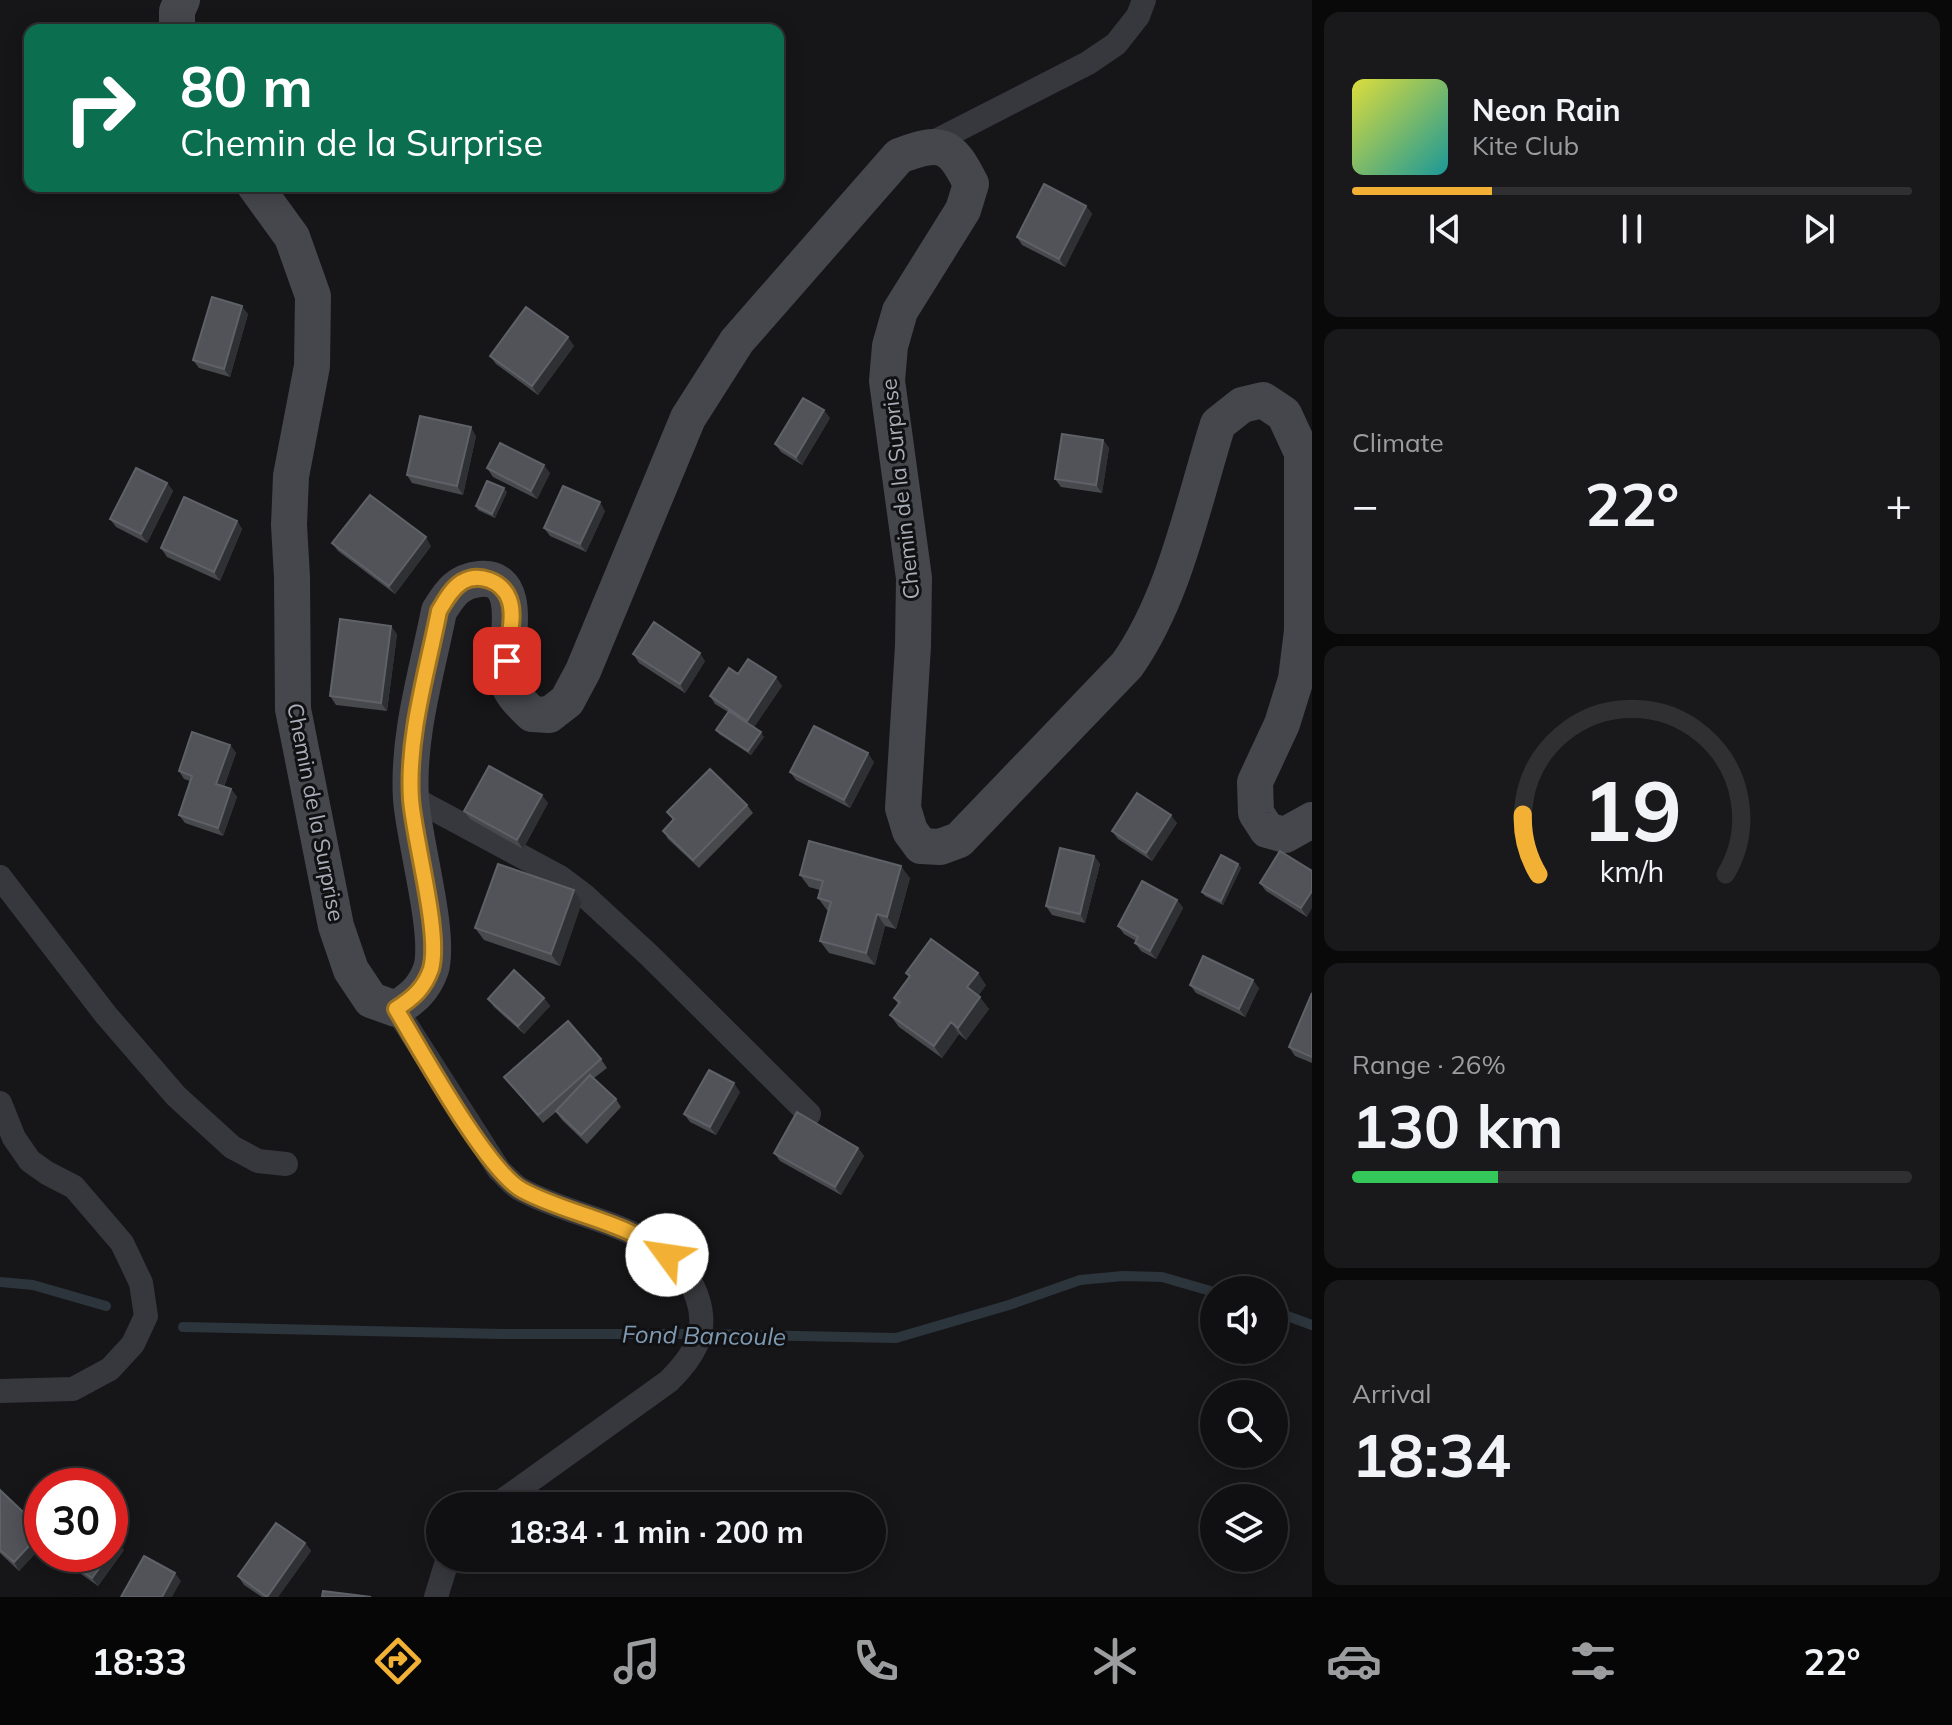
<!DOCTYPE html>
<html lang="en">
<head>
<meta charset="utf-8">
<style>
  body { margin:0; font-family:Mulish,sans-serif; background:#19191b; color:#f1f3f6; height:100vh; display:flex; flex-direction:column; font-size:30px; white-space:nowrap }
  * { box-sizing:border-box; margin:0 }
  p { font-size:26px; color:#9c9d9f }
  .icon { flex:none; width:44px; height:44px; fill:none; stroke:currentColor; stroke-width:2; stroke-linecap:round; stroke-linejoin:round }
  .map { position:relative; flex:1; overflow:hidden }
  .side { display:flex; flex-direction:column; gap:12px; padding:12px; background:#09090a; width:640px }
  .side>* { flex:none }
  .hud { position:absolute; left:24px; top:24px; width:760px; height:168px; border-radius:16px; box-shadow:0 4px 20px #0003,0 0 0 2px #303032; background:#0b6e4f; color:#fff; overflow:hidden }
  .buttons { position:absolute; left:1200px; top:1276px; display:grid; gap:16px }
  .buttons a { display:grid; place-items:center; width:88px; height:88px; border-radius:50%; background:#101012; box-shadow:0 4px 20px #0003,0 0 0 2px #303032; font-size:40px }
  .speed { position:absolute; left:24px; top:1468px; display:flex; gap:16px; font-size:40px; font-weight:700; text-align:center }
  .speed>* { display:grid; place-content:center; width:104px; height:104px; border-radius:50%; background:#101012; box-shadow:0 4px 20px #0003,0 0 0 2px #303032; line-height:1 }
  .speed .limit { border:12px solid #d22; background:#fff; color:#111 }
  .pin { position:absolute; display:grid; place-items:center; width:68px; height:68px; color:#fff; margin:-34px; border-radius:16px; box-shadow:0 4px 12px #0006 }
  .me { position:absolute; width:88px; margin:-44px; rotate:301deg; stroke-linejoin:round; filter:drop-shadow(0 0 6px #0008) }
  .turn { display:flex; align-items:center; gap:28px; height:168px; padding:0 24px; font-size:36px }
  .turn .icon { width:104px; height:104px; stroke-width:2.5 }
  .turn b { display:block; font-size:56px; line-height:68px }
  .big { font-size:60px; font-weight:700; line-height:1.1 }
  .side .tile { flex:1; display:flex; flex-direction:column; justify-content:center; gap:12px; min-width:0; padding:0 28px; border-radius:16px; background:#19191b }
  .side .dial { align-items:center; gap:0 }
  .dial svg { height:208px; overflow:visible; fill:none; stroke:#303032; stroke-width:7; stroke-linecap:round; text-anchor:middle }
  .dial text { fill:#f1f3f6; stroke:none }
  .song { display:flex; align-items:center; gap:24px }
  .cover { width:96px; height:96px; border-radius:12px; background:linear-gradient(135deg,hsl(60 70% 55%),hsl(180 70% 35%)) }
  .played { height:8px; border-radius:4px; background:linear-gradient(90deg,#f2b134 25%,#303032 25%) }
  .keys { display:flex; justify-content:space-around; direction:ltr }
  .heat { display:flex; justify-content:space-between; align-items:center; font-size:44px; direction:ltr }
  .charge { height:12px; border-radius:6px; background:linear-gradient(90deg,#34c759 26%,#303032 0) }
  .trip { position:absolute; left:426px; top:1492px; width:460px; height:80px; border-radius:40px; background:#101012; box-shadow:0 4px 20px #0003,0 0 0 2px #303032; font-weight:700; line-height:80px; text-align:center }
  .tab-bar { display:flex; height:128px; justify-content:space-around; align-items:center; background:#060607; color:#9c9d9f }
  .tab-bar .icon { width:56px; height:56px }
  .tab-bar .current { color:#f2b134 }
  .tab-bar b { font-size:36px; color:#f1f3f6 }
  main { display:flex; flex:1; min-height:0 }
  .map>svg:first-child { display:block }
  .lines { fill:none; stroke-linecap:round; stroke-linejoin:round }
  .stream { stroke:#2c353c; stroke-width:10 }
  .minor { stroke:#37383d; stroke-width:24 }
  .secondary { stroke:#45474d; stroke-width:36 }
  .wall { fill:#47494d }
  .shaded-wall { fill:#2f3033 }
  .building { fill:#525359; stroke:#5f6168; stroke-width:2 }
  .route-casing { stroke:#9d7322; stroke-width:20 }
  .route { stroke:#f2b134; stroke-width:14 }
  .labels { text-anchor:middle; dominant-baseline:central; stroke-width:6; stroke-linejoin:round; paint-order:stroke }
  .street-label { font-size:22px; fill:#a8adb8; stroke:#111113 }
  .water-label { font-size:24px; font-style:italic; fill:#7f9bb3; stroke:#111113 }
</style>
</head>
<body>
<main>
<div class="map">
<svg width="1312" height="1597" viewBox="0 0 1312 1597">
  <rect width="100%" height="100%" fill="#161618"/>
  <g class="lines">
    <path class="stream" d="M0,1282L33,1285L106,1306
      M1274,1311L1312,1325
      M183,1327L502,1334H706L896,1338L1009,1305L1080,1280L1123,1276L1162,1277L1214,1292"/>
    <path class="minor" d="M926,146L1088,63L1116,44L1138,16L1144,0
      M411,797L560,877L584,895L650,956L809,1114
      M0,877L106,1015L176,1096L232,1147L258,1161L286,1164
      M396,1009L499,1170C506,1176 513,1186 522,1190C579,1222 676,1226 698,1300C709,1334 692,1358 669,1381L495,1506
      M0,1103L14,1138L30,1161L47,1173L74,1187L122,1243L141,1283L146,1316L133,1344L110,1369L73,1389L0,1391
      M436,1597L448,1558"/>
    <path class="secondary" d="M177,30V11L182,0
      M255,186L292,237L313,296L312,366L291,476L289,525L292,577L293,709L336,926L351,970L371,1000L396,1009C413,998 424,989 431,969C441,934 414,841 411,799C407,736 427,672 439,611C450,593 458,581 480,579C529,575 502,653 507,679C509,693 522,704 532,714L549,715L567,701L583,671L688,418L737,341L899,156C941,140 951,143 971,184L963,210L900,311L890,346L887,381L914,578L913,646L903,808L910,831L921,846L940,847L959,840L1127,665C1175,597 1193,503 1218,424L1242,405L1263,400L1284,414L1302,453V631L1296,679L1282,724L1255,782L1256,813L1267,830L1285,835L1312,820"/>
  </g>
  <path class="wall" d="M1086,206L1092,214L1065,267L1022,245L1017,237Z
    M248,314L230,377L199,368L193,360Z
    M574,346L538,395L496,364L490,356Z
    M830,418L802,465L781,452L775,444Z
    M476,436L463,495L412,483L407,475Z
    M1103,440L1109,448L1102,493L1061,487L1055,479Z
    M487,468L550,473L537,499L493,477Z
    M167,483L173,491L147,543L116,527L110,519Z
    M507,492L495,518L478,510L476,506Z
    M605,511L586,552L550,536L544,528Z
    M237,521L242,529L220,581L167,557L161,548Z
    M332,543L431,546L395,594L338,551Z
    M397,634L387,711L336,705L330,696Z
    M633,654L705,661L685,693L639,663Z
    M738,674L782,686L754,727L764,737L751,755L719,734L716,730L728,712L715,704L710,696Z
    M230,745L236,753L224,787L231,789L237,797L223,836L185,823L179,815L190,781L184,779L179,771Z
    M874,762L850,808L796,780L790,772Z
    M548,803L523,849L470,819L464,811Z
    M747,805L753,813L699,868L668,839L663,831L673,820L667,812Z
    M1177,823L1152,861L1118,839L1112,831Z
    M1094,856L1100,864L1085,923L1052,915L1046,906Z
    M1238,864L1241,868L1223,905L1205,896L1202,892Z
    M1312,871L1307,917L1266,891L1260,883Z
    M800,875L910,878L896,929L885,926L875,965L829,953L820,941L828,911L827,910L818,898L820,890L809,887Z
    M574,890L582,902L560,966L484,940L475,928Z
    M1177,900L1183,908L1156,959L1141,951L1135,943L1136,941L1124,934L1118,926Z
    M906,973L986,985L978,996L989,1009L966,1040L959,1034L942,1058L899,1027L890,1015L898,1004L894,998L909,977Z
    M1190,985L1259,988L1245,1017L1196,993Z
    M1312,993V1063L1295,1056L1289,1047Z
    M544,998L550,1006L524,1034L494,1007L488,999Z
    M601,1059L607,1068L594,1078L616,1099L621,1107L587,1144L562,1120L556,1112L543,1123L504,1077Z
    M740,1092L716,1135L690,1122L684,1114Z
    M858,1148L864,1156L841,1195L780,1161L774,1153Z
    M0,1490L42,1530V1546L19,1571L0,1553Z
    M305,1543L311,1551L278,1597H262L244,1585L238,1576Z
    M124,1550L98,1586L53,1554H110Z"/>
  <path class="shaded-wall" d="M1086,206L1092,214L1065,267L1059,259Z
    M242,306L248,314L230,377L224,369Z
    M568,337L574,346L538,395L532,386Z
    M824,410L830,418L802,465L796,457Z
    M471,427L476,436L463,495L457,486Z
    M1103,440L1109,448L1102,493L1096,485Z
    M544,465L550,473L537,499L531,491Z
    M167,483L173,491L147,543L141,534Z
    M504,488L507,492L495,518L492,514Z
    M600,502L605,511L586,552L580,544Z
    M237,521L242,529L220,581L214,572Z
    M426,537L431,546L395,594L389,586Z
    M391,626L397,634L387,711L381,703Z
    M700,653L705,661L685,693L680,684Z
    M776,677L782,686L753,729L747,721Z
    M761,732L764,737L751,755L748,751Z
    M230,745L236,753L222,792L216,784Z
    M868,753L874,762L850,808L844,800Z
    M231,789L237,797L223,836L218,828Z
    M542,795L548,803L523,849L517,840Z
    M1171,815L1177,823L1152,861L1146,853Z
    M1094,856L1100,864L1085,923L1080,914Z
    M1238,864L1241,868L1223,905L1221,901Z
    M901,866L910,878L896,929L887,917Z
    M574,890L582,902L560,966L551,954Z
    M1312,891V908L1307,917L1301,908Z
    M1177,900L1183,908L1156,959L1150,951Z
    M877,914L885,926L875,965L866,953Z
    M978,973L986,985L976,999L967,987Z
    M1253,980L1259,988L1245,1017L1239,1009Z
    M980,997L989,1009L966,1040L958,1028Z
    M544,998L550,1006L524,1034L518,1026Z
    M951,1022L959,1034L942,1058L934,1046Z
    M734,1083L740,1092L716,1135L710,1127Z
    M858,1148L864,1156L841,1195L835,1187Z
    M42,1532V1542L41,1541L42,1546L19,1571L14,1562Z
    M118,1542L124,1550L98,1586L92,1578Z
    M305,1543L311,1551L278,1597H267Z
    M175,1573L181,1581L172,1597H162Z"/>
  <path class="building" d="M1044,184L1086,206L1059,259L1017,237Z
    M212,297L242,306L224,369L193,360Z
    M526,307L568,337L532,386L490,356Z
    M803,398L824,410L796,457L775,444Z
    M420,416L471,427L457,486L407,475Z
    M1062,434L1103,440L1096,485L1055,479Z
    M500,443L544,465L531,491L487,468Z
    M136,468L167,483L141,534L110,519Z
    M487,481L504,488L492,514L476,506Z
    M563,486L600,502L580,544L544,528Z
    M370,495L426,537L389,586L332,543Z
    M184,497L237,521L214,572L161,548Z
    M340,619L391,626L381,703L330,696Z
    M654,622L700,653L680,684L633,654Z
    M748,659L776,677L747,721L710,696L729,668L738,674Z
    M729,711L761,732L748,751L716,730Z
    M814,726L868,753L844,800L790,772Z
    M192,732L230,745L216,784L231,789L218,828L179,815L192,776L179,771Z
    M489,766L542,795L517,840L464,811Z
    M710,769L747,805L693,860L663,831L674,819L667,812Z
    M1137,793L1171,815L1146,853L1112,831Z
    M809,841L901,866L887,917L877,914L866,953L820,941L831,902L818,898L823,881L800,875Z
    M1060,848L1094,856L1080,914L1046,906Z
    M1280,851L1312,871V891L1301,908L1260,883Z
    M1221,855L1238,864L1221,901L1202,892Z
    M498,864L574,890L551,954L475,928Z
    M1142,881L1177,900L1150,951L1135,943L1138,937L1118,926Z
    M931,939L978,973L967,987L980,997L958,1028L951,1022L934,1046L890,1015L900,1002L894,998L910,976L906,973Z
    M1203,956L1253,980L1239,1009L1190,985Z
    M514,970L544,998L518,1026L488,999Z
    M1312,993V1057L1289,1047Z
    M568,1021L601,1059L538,1115L504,1077Z
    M709,1070L734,1083L710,1127L684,1114Z
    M590,1075L616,1099L581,1135L556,1111Z
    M797,1112L858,1148L835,1187L774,1153Z
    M0,1490L42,1530V1532L14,1562L0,1550Z
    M276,1523L305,1543L267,1597L238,1576Z
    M110,1536L118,1542L110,1553Z
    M59,1554H109L92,1578Z
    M144,1556L175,1573L162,1597H121Z
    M323,1591L371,1597H322Z"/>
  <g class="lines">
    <g class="route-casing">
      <path id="route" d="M507,661C507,642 516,617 509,599C502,581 479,572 462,582C451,589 445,601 439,611C427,672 407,737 411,799C414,840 441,934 431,969C424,989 413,998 396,1009C420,1049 487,1171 522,1190C568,1215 626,1221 667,1255"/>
    </g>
    <use href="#route" class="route"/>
  </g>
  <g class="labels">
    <g class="street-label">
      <text transform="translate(900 489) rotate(-96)">Chemin de la Surprise</text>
      <text transform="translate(316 812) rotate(79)">Chemin de la Surprise</text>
    </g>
    <g class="water-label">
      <text transform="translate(704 1335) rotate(1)">Fond Bancoule</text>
    </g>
  </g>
</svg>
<div class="buttons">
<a><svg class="icon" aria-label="sound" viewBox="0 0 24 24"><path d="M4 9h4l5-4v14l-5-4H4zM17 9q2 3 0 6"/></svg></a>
<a><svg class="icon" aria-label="search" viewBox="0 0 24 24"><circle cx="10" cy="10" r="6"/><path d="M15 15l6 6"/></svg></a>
<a><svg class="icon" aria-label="layers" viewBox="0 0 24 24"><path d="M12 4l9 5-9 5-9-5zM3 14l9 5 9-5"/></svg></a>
</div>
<div class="speed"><div class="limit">30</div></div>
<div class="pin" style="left:507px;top:661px;background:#d93025"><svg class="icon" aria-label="arrive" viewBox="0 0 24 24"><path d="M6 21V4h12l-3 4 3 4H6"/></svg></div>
<svg class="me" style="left:667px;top:1255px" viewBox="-20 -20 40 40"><circle r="19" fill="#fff"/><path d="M0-13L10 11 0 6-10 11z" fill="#f2b134"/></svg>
<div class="trip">18:34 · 1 min · 200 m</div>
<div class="hud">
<div class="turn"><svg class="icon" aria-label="right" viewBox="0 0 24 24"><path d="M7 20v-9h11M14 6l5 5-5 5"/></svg><div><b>80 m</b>Chemin de la Surprise</div></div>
</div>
</div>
<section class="side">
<div class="tile">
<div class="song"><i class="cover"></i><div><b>Neon Rain</b><p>Kite Club</p></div></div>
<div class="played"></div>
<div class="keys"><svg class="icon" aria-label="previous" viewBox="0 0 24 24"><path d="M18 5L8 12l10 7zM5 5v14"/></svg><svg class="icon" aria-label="pause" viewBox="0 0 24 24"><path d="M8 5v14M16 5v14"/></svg><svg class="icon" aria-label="next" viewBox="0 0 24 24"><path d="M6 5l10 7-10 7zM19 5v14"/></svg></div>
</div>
<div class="tile"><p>Climate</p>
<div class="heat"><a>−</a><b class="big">22°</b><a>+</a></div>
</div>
<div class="tile dial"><svg viewBox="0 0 100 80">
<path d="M14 69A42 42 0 1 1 86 69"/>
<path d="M14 69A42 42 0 0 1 8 46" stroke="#f2b134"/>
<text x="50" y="56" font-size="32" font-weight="700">19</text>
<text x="50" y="72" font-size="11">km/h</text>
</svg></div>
<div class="tile"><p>Range · 26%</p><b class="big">130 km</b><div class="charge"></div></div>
<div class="tile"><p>Arrival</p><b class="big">18:34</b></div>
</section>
</main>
<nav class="tab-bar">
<b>18:33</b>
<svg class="icon current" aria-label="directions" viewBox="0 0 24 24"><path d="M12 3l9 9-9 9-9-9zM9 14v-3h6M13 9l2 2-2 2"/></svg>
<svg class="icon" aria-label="music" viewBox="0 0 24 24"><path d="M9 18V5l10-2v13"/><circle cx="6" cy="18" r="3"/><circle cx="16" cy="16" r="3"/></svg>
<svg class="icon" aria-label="phone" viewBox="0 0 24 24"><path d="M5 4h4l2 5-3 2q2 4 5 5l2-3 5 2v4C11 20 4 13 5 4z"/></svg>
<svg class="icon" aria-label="climate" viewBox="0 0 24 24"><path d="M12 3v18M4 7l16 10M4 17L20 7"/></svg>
<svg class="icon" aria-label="car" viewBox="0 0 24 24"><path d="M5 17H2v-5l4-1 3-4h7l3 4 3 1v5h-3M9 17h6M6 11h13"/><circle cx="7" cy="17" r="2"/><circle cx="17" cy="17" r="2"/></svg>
<svg class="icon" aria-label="filters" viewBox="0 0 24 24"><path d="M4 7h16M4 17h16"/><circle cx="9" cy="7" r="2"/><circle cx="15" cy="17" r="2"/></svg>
<b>22°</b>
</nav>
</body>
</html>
